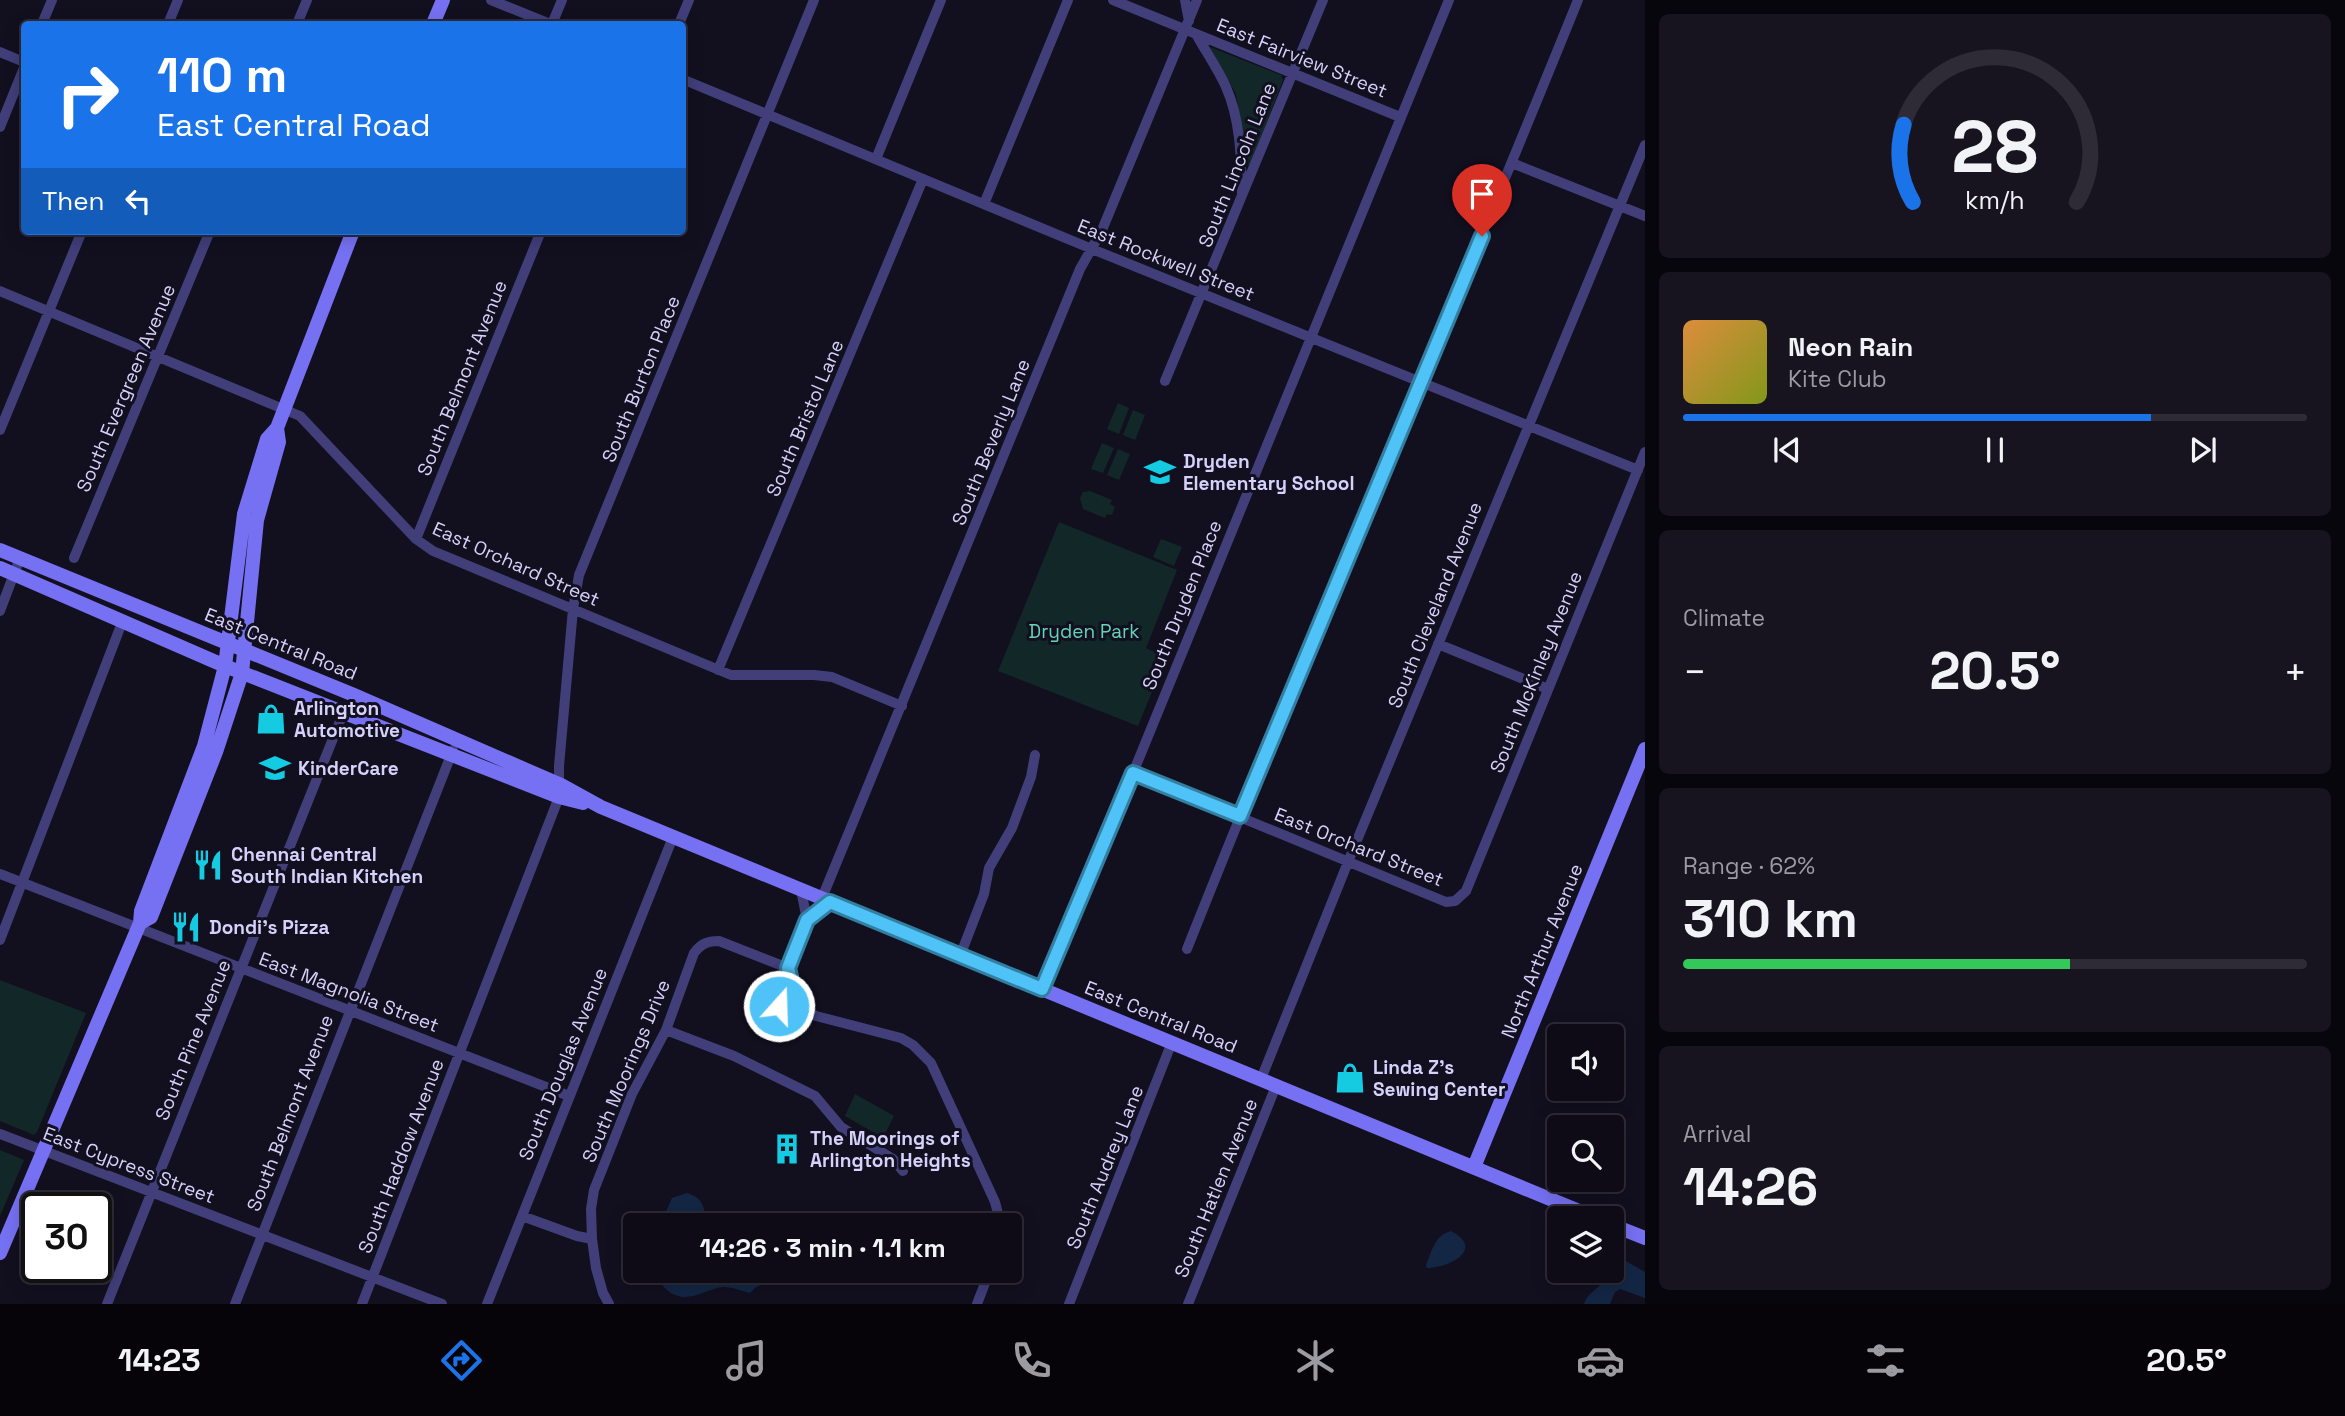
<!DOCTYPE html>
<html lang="en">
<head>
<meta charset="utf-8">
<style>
  body { margin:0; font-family:"Space Grotesk",sans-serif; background:#171420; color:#f1f3f6; height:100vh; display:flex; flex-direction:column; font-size:26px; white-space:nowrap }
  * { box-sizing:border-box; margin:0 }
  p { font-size:23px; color:#9b9ba1 }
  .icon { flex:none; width:38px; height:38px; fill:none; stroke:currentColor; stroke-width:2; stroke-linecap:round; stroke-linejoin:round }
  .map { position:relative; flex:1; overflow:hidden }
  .sheet { display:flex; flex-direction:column; gap:14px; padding:14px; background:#08060d; width:700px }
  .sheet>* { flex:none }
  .guide { position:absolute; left:21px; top:21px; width:665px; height:214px; border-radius:7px; box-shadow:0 4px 18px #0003,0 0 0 2px #2e2b36; background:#1a73e8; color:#fff; overflow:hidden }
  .fabs { position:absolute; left:1547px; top:1024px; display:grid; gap:14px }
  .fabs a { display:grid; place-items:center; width:77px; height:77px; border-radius:7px; background:#0e0b17; box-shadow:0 4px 18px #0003,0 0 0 2px #2e2b36; font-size:35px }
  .speed { position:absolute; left:21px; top:1192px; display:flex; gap:14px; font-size:35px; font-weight:700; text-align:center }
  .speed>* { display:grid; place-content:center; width:91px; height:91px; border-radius:50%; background:#0e0b17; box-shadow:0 4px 18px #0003,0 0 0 2px #2e2b36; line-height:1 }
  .speed .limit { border:4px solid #111; border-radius:10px; background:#fff; color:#111 }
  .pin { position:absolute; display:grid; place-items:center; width:60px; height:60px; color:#fff; margin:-72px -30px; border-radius:50% 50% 50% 0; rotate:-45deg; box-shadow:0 0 7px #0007 }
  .pin .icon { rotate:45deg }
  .me { position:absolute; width:77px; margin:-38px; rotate:20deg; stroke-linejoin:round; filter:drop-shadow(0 0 5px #0008) }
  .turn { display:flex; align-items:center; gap:24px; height:147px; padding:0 21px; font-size:32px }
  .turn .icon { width:91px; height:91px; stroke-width:2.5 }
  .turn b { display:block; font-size:49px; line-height:60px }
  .then { display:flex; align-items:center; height:66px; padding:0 21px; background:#0003; gap:14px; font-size:26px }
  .big { font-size:52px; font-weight:600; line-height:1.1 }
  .sheet .tile { flex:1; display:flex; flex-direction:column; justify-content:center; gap:10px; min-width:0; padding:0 24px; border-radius:10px; background:#171420 }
  .sheet .dial { align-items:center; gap:0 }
  .dial svg { height:182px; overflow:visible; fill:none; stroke:#2e2b36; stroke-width:7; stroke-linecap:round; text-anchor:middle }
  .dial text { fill:#f1f3f6; stroke:none }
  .song { display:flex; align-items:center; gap:21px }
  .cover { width:84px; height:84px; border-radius:10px; background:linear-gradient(135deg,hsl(30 70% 55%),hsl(70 70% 35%)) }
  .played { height:7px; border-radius:4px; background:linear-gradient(90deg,#1a73e8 75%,#2e2b36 75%) }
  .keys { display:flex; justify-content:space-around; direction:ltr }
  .heat { display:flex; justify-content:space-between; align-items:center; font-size:38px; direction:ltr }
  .charge { height:10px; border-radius:5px; background:linear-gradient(90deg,#34c759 62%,#2e2b36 0) }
  .trip { position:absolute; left:623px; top:1213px; width:399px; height:70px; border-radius:7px; background:#0e0b17; box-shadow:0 4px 18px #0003,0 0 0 2px #2e2b36; font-weight:600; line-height:70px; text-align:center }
  .tabs { display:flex; height:112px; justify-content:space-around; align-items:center; background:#060409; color:#9b9ba1 }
  .tabs .icon { width:49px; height:49px }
  .tabs .selected { color:#1a73e8 }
  .tabs b { font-size:32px; color:#f1f3f6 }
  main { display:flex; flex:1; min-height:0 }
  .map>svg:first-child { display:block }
  .green { fill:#122828 }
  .water { fill:#132644 }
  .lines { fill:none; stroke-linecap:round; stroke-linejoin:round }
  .street { stroke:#413e7a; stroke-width:10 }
  .secondary { stroke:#7671f2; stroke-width:14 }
  .route-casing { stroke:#337fa1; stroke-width:18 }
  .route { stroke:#4fc3f7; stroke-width:12 }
  .labels { text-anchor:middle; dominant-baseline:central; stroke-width:6; stroke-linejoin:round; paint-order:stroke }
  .street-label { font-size:19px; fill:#d6d1fb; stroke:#120f1f }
  .poi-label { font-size:19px; font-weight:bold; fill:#d6d1fb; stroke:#120f1f; text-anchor:start }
  .park-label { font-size:19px; fill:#64d3b9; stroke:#120f1f }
</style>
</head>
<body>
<main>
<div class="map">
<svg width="1645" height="1304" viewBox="0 0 1645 1304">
  <rect width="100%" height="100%" fill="#120f1f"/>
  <path class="green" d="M1210,47L1281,75L1283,80L1250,165H1247L1236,94Z
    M1118,403L1129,408L1119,434L1107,429Z
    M1133,410L1145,415L1135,440L1123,435Z
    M1102,443L1114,448L1103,473L1091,469Z
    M1118,449L1130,454L1119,480L1107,475Z
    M1090,491L1112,500L1110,504L1115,507L1112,515L1107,514L1105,518L1083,509L1080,498L1083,492Z
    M1059,522L1177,570L1146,648L1166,658L1138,726L998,671Z
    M1161,539L1182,547L1174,566L1153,557Z
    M0,980L86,1013L37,1132L34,1135L0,1121Z
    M855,1094L894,1116L883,1138L845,1116Z
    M0,1150L24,1160L0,1216Z"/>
  <path class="water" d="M687,1193C704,1198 706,1209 704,1225H660L672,1198Z
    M1451,1231C1486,1249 1449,1268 1427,1268L1426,1265C1432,1250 1435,1235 1451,1231Z
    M1618,1261H1626L1645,1272V1298L1620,1289L1615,1292L1610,1304H1584C1587,1293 1597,1290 1604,1281C1610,1275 1612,1267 1618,1261Z
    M659,1271H763L767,1281L755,1288L750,1293C742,1291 732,1287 723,1287C705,1289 689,1304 671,1293C662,1287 659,1281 659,1271Z"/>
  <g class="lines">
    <path class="street" d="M491,0L550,24
      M1113,0L1400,117
      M1185,0L1189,21
      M42,24L52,0
      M168,24L178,0
      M297,24L307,0
      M552,24L562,0
      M679,24L689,0
      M1196,34C1206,52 1218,69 1226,87C1241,121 1241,159 1242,195
      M0,52L24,62
      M682,79L1092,249L1638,470
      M0,127L24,68
      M876,159L941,0
      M1512,163L1645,216
      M984,204L1068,0
      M0,291L300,416L416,539L433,551L731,675H814L832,677L902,706
      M1165,381L1323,0
      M0,430L82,231
      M416,539L541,231
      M74,558L210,231
      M0,611L20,558
      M1438,644L1548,689
      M718,670L923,179
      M1133,773L1446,902L1455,901L1466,891L1645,452
      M0,874L569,1096
      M801,890L807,920
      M822,898L1080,269L1102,230L1197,0
      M830,902L807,920L788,968L794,992L805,1010L816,1016L901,1038L913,1045L931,1063L995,1202L1001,1225
      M0,940L123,620
      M1187,949C1313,631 1450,317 1578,0
      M960,956L984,894L989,868L1012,828L1031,777L1035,755
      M792,985L779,999C779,1017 792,1016 805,1010
      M1042,989L1133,773L1449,0
      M666,1030L734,1056L815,1096L841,1127L893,1159L903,1171
      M1261,1079L1348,862L1645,145
      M0,1134L442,1304
      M522,1216L577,1236L592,1239
      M107,1304L344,711
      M235,1304L453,750
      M362,1304L559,797V766L573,609L579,575L814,0
      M487,1304L673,837
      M609,1304L603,1293L596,1268L592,1239L591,1209L594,1190L632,1094L666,1030L694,953C701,944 707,941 719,941L788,968
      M977,1304L990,1270
      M1069,1304L1172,1042
      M1188,1304L1276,1086"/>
    <path class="secondary" d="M433,24L443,0
      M0,550L354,695L561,785L601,807L1596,1218
      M0,568L225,666L559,797L583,803
      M140,923L151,917L216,752L242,673L257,520L279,442L277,428L353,231
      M1474,1167L1645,749
      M1612,1225L1645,1238
      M0,1253L140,923L141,911L204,746L225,666L244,514L267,439L277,428"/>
  </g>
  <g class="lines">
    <g class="route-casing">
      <path id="route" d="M779,1006C778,995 783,991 792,985L788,968L807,920L830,902L1042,989L1133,773L1240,816L1482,236"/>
    </g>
    <use href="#route" class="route"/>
  </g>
  <defs>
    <g id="school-bare" transform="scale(2.415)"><path d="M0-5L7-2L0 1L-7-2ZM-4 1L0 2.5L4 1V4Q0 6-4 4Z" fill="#15cbe2" stroke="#120f1f" stroke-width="2.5" paint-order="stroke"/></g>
    <g id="shop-bare" transform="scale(2.415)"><path d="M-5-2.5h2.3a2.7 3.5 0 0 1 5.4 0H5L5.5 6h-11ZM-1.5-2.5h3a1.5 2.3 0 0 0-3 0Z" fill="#15cbe2" stroke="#120f1f" stroke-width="2.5" paint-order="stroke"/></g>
    <g id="restaurant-bare" transform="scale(2.415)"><path d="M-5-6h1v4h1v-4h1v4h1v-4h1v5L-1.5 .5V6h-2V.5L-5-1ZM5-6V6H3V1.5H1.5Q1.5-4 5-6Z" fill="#15cbe2" stroke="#120f1f" stroke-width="2.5" paint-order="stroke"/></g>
    <g id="building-bare" transform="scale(2.415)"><path d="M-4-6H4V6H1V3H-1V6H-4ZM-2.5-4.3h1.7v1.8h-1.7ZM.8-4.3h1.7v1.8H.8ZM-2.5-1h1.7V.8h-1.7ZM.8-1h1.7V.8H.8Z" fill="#15cbe2" stroke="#120f1f" stroke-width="2.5" paint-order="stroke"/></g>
  </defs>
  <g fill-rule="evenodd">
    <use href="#school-bare" x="1160" y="472"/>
    <use href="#shop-bare" x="271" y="719"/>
    <use href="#school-bare" x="275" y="768"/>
    <use href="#restaurant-bare" x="208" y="865"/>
    <use href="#restaurant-bare" x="186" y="927"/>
    <use href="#shop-bare" x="1350" y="1078"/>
    <use href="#building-bare" x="787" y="1149"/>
  </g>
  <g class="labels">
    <g class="street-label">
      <text transform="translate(1302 58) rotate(22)">East Fairview Street</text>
      <text transform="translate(1237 165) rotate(-68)">South Lincoln Lane</text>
      <text transform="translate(1166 260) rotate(22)">East Rockwell Street</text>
      <text transform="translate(462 378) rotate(-68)">South Belmont Avenue</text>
      <text transform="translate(641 379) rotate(-68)">South Burton Place</text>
      <text transform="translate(126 388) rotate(-67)">South Evergreen Avenue</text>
      <text transform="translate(805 418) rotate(-67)">South Bristol Lane</text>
      <text transform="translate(991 442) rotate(-68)">South Beverly Lane</text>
      <text transform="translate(516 564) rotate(24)">East Orchard Street</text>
      <text transform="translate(1182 605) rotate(-68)">South Dryden Place</text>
      <text transform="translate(1435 605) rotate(-68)">South Cleveland Avenue</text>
      <text transform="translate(281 644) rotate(22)">East Central Road</text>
      <text transform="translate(1536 672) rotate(-68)">South McKinley Avenue</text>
      <text transform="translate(1359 847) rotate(22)">East Orchard Street</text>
      <text transform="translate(1542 951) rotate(-68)">North Arthur Avenue</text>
      <text transform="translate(349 992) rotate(21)">East Magnolia Street</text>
      <text transform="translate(1161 1017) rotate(22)">East Central Road</text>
      <text transform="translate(193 1040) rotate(-68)">South Pine Avenue</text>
      <text transform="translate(563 1064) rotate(-68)">South Douglas Avenue</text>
      <text transform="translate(626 1071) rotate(-67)">South Moorings Drive</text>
      <text transform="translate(290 1113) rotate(-69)">South Belmont Avenue</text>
      <text transform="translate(401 1156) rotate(-69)">South Haddow Avenue</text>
      <text transform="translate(129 1165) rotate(21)">East Cypress Street</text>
      <text transform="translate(1105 1167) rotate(-68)">South Audrey Lane</text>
      <text transform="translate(1216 1188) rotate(-68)">South Hatlen Avenue</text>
    </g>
    <g class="poi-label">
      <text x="1183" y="461">Dryden<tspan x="1183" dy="22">Elementary School</tspan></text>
      <text x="294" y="708">Arlington<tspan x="294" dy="22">Automotive</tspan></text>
      <text x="298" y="768">KinderCare</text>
      <text x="231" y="854">Chennai Central<tspan x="231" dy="22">South Indian Kitchen</tspan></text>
      <text x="209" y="927">Dondi's Pizza</text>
      <text x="1373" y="1067">Linda Z's<tspan x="1373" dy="22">Sewing Center</tspan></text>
      <text x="810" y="1138">The Moorings of<tspan x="810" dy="22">Arlington Heights</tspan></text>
    </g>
    <g class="park-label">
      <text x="1084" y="631">Dryden Park</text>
    </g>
  </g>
</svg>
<div class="fabs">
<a><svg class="icon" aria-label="sound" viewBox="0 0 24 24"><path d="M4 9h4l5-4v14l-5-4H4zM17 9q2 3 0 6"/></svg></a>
<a><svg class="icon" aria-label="search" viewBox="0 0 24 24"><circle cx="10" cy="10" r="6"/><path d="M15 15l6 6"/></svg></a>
<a><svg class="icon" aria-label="layers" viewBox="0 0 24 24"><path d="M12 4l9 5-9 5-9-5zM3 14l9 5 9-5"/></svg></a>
</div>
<div class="speed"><div class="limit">30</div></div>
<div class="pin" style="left:1482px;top:236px;background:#d93025"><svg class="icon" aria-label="arrive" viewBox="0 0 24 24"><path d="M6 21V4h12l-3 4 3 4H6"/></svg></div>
<svg class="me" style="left:779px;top:1006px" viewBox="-20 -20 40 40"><circle r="17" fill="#4fc3f7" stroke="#fff" stroke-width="3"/><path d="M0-11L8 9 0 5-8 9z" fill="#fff"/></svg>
<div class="trip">14:26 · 3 min · 1.1 km</div>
<div class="guide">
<div class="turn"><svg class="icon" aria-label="right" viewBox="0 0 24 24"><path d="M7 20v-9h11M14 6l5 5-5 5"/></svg><div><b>110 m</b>East Central Road</div></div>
<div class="then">Then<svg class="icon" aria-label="left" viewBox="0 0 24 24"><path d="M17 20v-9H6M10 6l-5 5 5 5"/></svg></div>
</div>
</div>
<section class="sheet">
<div class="tile dial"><svg viewBox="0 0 100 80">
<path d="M14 69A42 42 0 1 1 86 69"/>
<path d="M14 69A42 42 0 0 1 10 35" stroke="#1a73e8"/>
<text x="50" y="56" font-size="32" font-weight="700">28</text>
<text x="50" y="72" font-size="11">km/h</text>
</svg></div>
<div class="tile">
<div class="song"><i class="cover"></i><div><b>Neon Rain</b><p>Kite Club</p></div></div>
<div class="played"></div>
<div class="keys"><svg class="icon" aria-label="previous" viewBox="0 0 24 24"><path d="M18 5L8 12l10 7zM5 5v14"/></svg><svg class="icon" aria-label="pause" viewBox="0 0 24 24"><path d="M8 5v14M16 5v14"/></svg><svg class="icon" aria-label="next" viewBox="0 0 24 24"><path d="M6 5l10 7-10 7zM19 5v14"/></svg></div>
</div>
<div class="tile"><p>Climate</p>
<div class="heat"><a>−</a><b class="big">20.5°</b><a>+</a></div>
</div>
<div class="tile"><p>Range · 62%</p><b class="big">310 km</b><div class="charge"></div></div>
<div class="tile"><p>Arrival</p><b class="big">14:26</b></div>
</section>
</main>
<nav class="tabs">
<b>14:23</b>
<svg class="icon selected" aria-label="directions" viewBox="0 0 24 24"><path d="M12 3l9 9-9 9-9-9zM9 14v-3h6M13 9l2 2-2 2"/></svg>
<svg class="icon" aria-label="music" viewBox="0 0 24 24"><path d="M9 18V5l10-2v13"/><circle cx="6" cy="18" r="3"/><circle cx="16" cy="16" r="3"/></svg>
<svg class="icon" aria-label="phone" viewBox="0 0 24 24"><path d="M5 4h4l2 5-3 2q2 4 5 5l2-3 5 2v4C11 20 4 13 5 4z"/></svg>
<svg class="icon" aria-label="climate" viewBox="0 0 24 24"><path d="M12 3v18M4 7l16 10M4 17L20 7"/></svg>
<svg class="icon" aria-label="car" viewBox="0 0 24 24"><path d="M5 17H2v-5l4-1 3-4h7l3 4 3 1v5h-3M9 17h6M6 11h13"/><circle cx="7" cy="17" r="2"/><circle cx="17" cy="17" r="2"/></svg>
<svg class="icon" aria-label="filters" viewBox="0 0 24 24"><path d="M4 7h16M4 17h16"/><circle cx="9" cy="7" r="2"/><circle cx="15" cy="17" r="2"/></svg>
<b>20.5°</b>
</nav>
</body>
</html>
